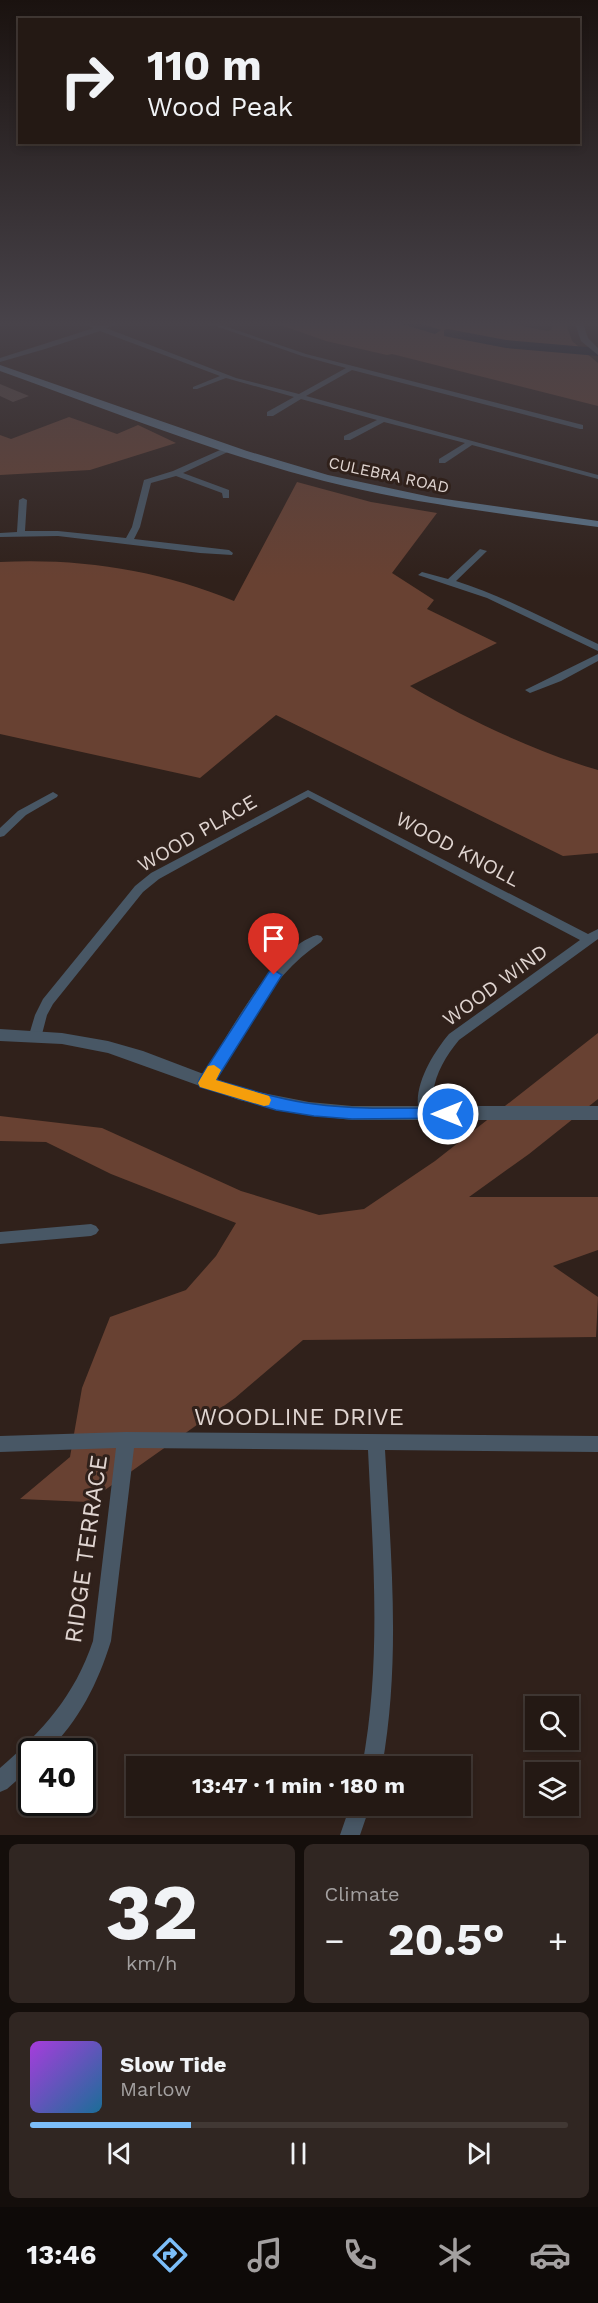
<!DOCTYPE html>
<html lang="en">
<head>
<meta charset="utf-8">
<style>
  body { margin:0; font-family:"Work Sans",sans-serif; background:#302622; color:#f1f3f6; height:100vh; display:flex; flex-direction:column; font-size:22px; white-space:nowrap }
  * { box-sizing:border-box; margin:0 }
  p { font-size:20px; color:#a3a0a0 }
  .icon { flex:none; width:33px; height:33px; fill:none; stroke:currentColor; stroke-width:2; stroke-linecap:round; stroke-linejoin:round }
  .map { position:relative; height:1835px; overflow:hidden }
  .drawer { display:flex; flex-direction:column; gap:9px; padding:9px; background:#140e0b; flex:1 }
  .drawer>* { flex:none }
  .top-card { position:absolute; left:18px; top:18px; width:562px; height:126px; border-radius:0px; box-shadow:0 3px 9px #0003,0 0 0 2px #413834; background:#241914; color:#f1f3f6; overflow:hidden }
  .fabs { position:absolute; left:525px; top:1696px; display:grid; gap:12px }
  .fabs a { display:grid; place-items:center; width:54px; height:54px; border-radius:0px; background:#241914; box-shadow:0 3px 9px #0003,0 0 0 2px #413834; font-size:30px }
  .speed { position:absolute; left:18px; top:1738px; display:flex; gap:12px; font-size:30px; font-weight:700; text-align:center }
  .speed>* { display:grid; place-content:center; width:78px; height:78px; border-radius:50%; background:#241914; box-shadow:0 3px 9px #0003,0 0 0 2px #413834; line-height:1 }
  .speed .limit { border:3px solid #111; border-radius:9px; background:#fff; color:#111 }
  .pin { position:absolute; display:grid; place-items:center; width:51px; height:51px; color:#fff; margin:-62px -26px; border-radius:50% 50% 50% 0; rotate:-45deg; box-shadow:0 0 6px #0007 }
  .pin .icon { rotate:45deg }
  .me { position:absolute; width:66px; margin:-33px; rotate:270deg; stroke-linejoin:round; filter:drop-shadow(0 0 4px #0008) }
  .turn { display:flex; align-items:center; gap:21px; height:126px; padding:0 30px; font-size:27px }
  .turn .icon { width:78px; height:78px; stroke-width:2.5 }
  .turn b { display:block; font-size:42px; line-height:51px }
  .big { font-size:45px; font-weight:700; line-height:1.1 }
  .drawer .tile { flex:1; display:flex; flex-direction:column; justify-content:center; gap:9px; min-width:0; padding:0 21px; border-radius:9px; background:#302622 }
  .drawer .dial { align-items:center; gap:0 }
  .dial b { font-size:78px; line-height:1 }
  .song { display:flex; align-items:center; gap:18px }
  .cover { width:72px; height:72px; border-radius:9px; background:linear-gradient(135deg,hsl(280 70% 55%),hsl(200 70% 35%)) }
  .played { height:6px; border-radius:3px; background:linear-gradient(90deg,#7cbef9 30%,#413834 30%) }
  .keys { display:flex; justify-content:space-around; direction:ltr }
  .heat { display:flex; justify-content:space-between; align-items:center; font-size:33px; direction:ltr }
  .drawer .tiles { flex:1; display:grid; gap:9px; grid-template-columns:1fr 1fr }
  .tile:last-child { grid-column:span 2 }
  .trip { position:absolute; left:126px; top:1756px; width:345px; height:60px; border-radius:0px; background:#241914; box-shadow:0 3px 9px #0003,0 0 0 2px #413834; font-weight:700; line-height:60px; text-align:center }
  .tabs { display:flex; height:96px; justify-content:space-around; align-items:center; background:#0e0a08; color:#a3a0a0 }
  .tabs .icon { width:42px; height:42px }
  .tabs .current { color:#7cbef9 }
  .tabs b { font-size:27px; color:#f1f3f6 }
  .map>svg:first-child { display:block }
  .green { fill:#684132 }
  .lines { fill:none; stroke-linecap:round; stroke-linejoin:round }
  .river { fill:#001125; fill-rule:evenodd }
  .building { fill:#5a4841 }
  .minor { fill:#485765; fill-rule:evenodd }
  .tertiary { fill:#485765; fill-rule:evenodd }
  .secondary { fill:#5b7388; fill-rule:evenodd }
  .route { fill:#1a73e8; stroke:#114b97; stroke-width:1.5 }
  .slow { fill:#f59e0b }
  .labels { text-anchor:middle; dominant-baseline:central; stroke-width:6; stroke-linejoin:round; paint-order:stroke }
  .far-street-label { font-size:16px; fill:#e0d5d1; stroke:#30211b }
  .street-label { font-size:20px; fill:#e0d5d1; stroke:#30211b }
  .near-street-label { font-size:24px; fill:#e0d5d1; stroke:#30211b }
</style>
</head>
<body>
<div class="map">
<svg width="598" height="1835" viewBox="0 0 598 1835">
  <rect width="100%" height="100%" fill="#30211b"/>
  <path class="green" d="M269,321H496L547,331L551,330L553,324H566L572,341L598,363V406L392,354L387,355L326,341Z
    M69,417L117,434L138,425L176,443L90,470L0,475V435L11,439Z
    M297,482L371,502L437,513L392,573L434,600L427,609L497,643L410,686C469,720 533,751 598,770V853L563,856L276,715L200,778L0,734V562C81,558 159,570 234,601Z
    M598,1033V1099L529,1154L469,1197H598V1250L553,1266L598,1297L596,1337L303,1340L235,1398L88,1502L20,1499L70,1457L82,1388L110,1317L186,1290L216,1256L236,1223L111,1174L46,1142L0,1141V1116L102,1128L241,1191L319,1215L364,1209L435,1161Z"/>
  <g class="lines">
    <path class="river" d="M392,321H414L441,330L435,334Z
      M448,329L506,340L598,348V356L506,348L444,336V330Z"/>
  </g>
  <path class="building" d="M0,384L12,389L29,396L13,402L0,396Z"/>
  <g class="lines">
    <path class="minor" d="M77,321C85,321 90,324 98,326C106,327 115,321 124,321L106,328L236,378L299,394L346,368L302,356L201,321H210L306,354L583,425V429H580L352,370L306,396L598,475V479L472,445L445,463H439V459L465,443L384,422L350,440H344V436L377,420L301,399L273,416H267V412L294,397L226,378L197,389H193V387L220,376L100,331L45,349L0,362V358L94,328Z
      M229,446H232V450L183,473L229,490V498H223L222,493L176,476L151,483L140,527L134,539L229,550L233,553L232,555L200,553L58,536L0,537V533L17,532L19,500L23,498L27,500L25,531H58L126,538L132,527L144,480L173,471Z
      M480,549L487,551L456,581C506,597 551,622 598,644V651L487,598L418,575L422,572L448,579Z
      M598,654V661L561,681L530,693L525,690Z
      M308,790L588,934L598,929V939L459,1040C446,1056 436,1072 433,1093C432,1102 434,1110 431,1118L426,1119L421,1118C409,1091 433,1053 449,1034L580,940L308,797L159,879L143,892L53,1004L47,1015L41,1038H31L29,1035L35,1015L43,999L135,886L151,873Z
      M53,792L58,795L57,797L26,815L4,836L0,837V828L18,811Z
      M317,935L321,936L323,939L321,942C269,977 242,1034 211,1087H201L199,1083L201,1079C225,1041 272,948 317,935Z
      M91,1224L96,1226L99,1230L96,1234L91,1236L0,1244V1232Z
      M126,1432L598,1436V1452L385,1450C391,1557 401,1660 382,1767H362C382,1660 373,1557 368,1450L134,1448L111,1641C98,1683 79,1721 47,1752H32V1767L7,1789L0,1792V1768C43,1730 74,1697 93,1641L116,1448L0,1452V1436Z
      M350,1806H370L360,1835H340Z"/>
    <path class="tertiary" d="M574,321H582L588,338L598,348V355L581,341Z
      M0,1029L62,1033L108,1041L143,1051L243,1089L309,1102L352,1106H598V1120H352L309,1115L239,1100L108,1053L62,1044L0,1041Z"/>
    <path class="secondary" d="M0,365L247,451L328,475L431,497L598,521V527C506,514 414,504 324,481C214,453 107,409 0,371Z"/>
  </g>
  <linearGradient id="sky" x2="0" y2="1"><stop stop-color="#1a120f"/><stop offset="0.56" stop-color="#48434a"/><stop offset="1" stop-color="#48434a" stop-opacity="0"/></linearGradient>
  <rect width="598" height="578" fill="url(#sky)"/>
  <path class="route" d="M274,970L282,975L216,1080C248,1089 280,1100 314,1104C358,1110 403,1108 448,1108L453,1109L456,1114L453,1118L352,1119L314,1116L276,1110L200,1087L198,1083L200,1078L269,972Z"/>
  <path class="slow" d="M214,1065L221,1070L216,1080L269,1096L271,1100L269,1105L264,1106L200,1087L198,1083L208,1066Z"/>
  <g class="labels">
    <g class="far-street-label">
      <text transform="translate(389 475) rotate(12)">CULEBRA ROAD</text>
    </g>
    <g class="street-label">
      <text transform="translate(197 833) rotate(-30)">WOOD PLACE</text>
      <text transform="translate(458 849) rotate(28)">WOOD KNOLL</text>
      <text transform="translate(495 985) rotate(-36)">WOOD WIND</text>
    </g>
    <g class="near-street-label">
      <text x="299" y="1417">WOODLINE DRIVE</text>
      <text transform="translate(86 1549) rotate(-82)">RIDGE TERRACE</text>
    </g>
  </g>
</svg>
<div class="fabs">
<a><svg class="icon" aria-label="search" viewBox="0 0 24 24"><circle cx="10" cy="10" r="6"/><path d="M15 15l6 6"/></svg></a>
<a><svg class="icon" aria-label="layers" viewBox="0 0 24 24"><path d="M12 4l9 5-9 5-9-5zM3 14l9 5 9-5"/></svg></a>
</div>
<div class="speed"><div class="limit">40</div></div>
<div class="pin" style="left:274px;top:975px;background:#d93025"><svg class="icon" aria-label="arrive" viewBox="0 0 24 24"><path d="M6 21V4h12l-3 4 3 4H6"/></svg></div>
<svg class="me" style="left:448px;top:1114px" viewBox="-20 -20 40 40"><circle r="17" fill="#1a73e8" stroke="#fff" stroke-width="3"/><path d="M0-11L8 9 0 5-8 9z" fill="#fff"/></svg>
<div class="trip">13:47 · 1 min · 180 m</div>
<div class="top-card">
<div class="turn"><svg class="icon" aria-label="right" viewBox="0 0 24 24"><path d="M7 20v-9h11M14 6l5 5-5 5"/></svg><div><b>110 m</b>Wood Peak</div></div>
</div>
</div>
<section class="drawer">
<div class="tiles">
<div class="tile dial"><b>32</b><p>km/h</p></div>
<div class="tile"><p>Climate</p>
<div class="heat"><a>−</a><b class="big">20.5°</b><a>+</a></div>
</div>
<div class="tile">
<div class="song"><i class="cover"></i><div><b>Slow Tide</b><p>Marlow</p></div></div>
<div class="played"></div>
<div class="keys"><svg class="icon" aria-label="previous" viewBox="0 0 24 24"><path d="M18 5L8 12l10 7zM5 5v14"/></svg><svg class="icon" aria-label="pause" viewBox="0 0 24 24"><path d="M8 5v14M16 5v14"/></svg><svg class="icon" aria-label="next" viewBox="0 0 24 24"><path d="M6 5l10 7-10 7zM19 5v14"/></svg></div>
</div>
</div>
</section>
<nav class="tabs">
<b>13:46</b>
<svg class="icon current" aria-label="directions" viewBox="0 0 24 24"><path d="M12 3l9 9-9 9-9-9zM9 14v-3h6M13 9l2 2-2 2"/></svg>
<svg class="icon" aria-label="music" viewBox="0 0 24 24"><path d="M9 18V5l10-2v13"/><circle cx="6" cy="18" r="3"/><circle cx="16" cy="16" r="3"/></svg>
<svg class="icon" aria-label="phone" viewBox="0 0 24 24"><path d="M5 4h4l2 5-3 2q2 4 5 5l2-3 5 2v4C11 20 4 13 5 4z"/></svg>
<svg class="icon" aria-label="climate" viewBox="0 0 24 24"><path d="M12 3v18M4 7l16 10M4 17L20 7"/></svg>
<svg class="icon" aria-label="car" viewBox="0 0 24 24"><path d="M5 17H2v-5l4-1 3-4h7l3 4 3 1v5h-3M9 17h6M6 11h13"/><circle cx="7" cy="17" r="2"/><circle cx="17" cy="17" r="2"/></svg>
</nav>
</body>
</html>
